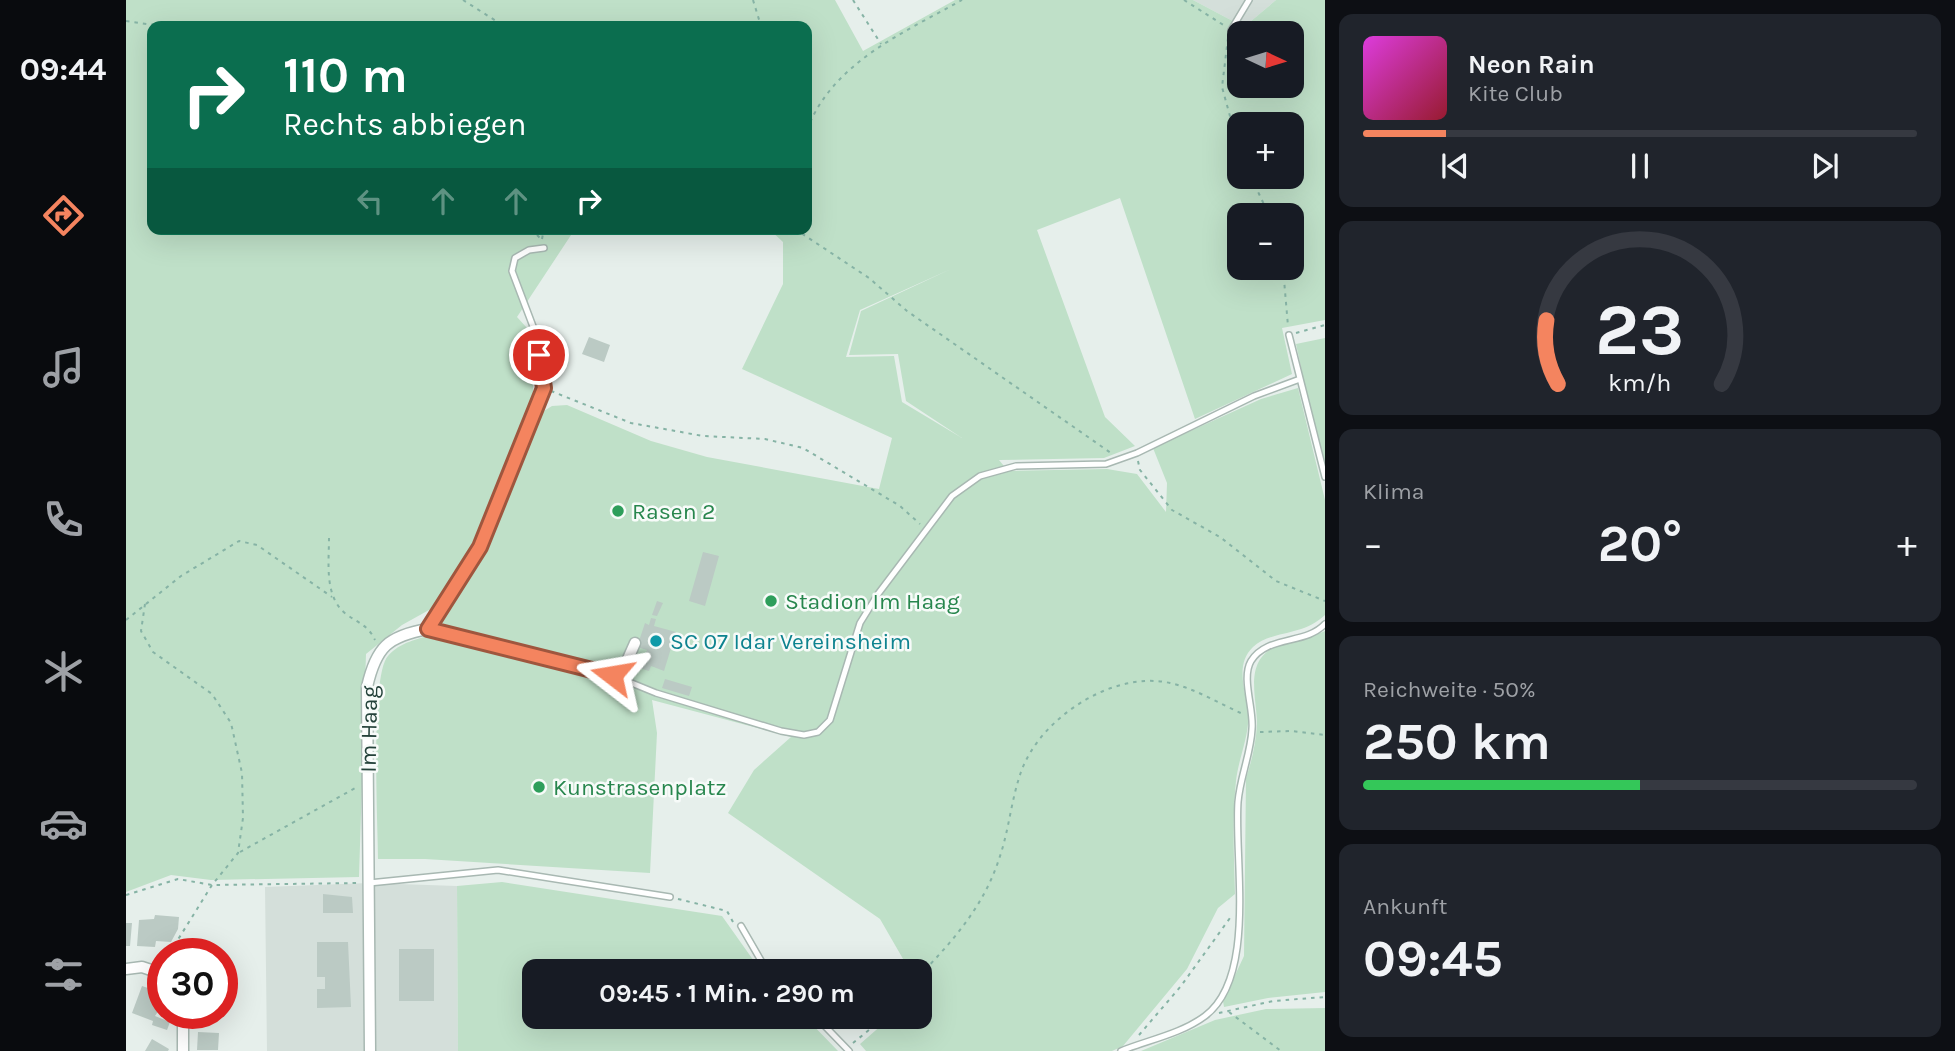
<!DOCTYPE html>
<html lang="de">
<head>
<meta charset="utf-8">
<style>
  body { margin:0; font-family:Karla,sans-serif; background:#20242c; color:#f1f3f6; height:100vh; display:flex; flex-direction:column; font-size:26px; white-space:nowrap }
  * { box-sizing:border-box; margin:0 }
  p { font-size:23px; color:#9ea1a6 }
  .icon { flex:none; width:38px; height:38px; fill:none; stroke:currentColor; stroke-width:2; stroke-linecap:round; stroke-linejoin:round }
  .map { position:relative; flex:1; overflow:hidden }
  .details { display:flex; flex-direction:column; gap:14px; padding:14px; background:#0d0f14; width:630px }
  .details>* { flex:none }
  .top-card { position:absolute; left:21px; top:21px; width:665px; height:214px; border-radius:14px; box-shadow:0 7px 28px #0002; background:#0b6e4f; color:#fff; overflow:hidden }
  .needle { width:46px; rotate:94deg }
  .tools { position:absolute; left:1101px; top:21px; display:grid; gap:14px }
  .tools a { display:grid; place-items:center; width:77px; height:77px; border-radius:14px; background:#171b24; box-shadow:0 7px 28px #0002; font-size:35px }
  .speed { position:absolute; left:21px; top:938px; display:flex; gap:14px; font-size:35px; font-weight:700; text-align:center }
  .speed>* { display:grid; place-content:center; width:91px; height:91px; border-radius:50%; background:#171b24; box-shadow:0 7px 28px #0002; line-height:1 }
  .speed .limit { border:10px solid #d22; background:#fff; color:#111 }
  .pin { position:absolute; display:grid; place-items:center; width:60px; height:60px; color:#fff; margin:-30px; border:4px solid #fff; border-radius:50%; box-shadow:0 2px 7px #0007 }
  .me { position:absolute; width:77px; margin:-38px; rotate:284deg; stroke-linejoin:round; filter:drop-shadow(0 0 5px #0008) }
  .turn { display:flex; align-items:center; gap:24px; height:147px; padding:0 21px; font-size:32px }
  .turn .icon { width:91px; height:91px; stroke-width:2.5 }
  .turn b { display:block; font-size:49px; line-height:60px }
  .lanes { display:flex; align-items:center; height:66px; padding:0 21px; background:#0003; justify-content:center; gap:35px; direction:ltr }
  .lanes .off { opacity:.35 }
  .big { font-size:52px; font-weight:700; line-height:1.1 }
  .details .tile { flex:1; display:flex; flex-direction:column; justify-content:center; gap:10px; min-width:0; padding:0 24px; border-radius:14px; background:#20242c }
  .details .dial { align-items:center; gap:0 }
  .dial svg { height:182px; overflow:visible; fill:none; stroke:#363941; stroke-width:7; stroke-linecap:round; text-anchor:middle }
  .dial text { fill:#f1f3f6; stroke:none }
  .song { display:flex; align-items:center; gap:21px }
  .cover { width:84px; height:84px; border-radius:10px; background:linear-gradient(135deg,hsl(300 70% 55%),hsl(350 70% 35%)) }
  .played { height:7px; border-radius:4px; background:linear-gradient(90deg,#f4845f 15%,#363941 15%) }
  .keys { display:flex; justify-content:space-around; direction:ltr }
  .heat { display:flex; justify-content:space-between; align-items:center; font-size:38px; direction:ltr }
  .charge { height:10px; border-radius:5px; background:linear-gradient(90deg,#34c759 50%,#363941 0) }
  .trip { position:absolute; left:396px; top:959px; width:410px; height:70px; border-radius:14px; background:#171b24; box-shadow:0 7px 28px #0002; font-weight:700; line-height:70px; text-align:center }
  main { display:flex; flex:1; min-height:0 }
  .dock { display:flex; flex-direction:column; width:126px; justify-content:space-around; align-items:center; background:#090b0e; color:#9ea1a6 }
  .dock .icon { width:49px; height:49px }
  .dock .selected { color:#f4845f }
  .dock b { font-size:32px; color:#f1f3f6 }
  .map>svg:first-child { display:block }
  .built { fill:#d4dfda }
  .green { fill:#bfe0c8; fill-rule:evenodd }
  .building { fill:#bbcac4 }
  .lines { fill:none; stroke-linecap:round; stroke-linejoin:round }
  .service-casing { stroke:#a8b8b2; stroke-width:8 }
  .minor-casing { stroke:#a8b8b2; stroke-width:13 }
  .path { stroke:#86b3a5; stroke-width:2; stroke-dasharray:3.5 5; stroke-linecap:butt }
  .service { stroke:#fff; stroke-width:5 }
  .minor { stroke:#fff; stroke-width:10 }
  .route-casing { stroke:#9f563e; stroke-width:18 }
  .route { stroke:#f4845f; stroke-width:12 }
  .leisure-dot { fill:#2e9e5b; stroke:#f7fbf9; stroke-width:2.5 }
  .culture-dot { fill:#0f9aa8; stroke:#f7fbf9; stroke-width:2.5 }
  .labels { text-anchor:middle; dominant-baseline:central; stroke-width:5; stroke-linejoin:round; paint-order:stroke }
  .leisure-label { font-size:23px; fill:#27864d; stroke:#f7fbf9; text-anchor:start }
  .culture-label { font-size:23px; fill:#0d838f; stroke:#f7fbf9; text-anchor:start }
  .street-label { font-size:23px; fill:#24423a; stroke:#f7fbf9 }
</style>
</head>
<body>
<main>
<nav class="dock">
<b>09:44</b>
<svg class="icon selected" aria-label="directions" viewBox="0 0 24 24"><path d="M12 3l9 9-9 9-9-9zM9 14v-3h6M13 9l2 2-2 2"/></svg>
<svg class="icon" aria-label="music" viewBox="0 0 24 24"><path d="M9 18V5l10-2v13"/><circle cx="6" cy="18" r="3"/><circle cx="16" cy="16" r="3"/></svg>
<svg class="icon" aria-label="phone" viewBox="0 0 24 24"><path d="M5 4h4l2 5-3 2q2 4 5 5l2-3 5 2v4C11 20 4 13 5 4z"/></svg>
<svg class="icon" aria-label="climate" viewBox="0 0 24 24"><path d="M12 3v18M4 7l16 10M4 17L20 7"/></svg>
<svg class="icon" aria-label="car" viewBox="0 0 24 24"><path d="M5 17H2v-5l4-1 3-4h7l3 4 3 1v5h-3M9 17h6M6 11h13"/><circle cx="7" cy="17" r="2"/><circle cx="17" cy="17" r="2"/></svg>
<svg class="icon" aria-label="filters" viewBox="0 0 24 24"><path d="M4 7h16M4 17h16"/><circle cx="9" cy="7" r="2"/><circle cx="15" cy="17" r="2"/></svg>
</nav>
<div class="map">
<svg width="1199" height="1051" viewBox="0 0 1199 1051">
  <rect width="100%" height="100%" fill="#e6efeb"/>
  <path class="built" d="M1067,0H1150L1118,27Z
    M243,883L331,886L332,1051H141L139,887Z"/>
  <path class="green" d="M0,0H709L737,51L829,0H1067L1118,27L1150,0H1199V320L1156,328L1166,374L1069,419L994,198L911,230L979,417L1009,446L978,458L873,460L882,471L981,469L1011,474L1040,512L1041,483L1027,448L1135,399L1172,388L1199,500V615C1176,637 1145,630 1127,647C1105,668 1125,700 1122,724C1120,744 1112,762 1110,781C1106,819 1108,856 1109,894L1092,908L1061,969L997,1046L986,1051H740L734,1044L765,1017H793V971H784L754,919L602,813L628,770L665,737L526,700L531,733L524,873L299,859H252C252,826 244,675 262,656C274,642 292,639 309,634L315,618L359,547L413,414L426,406L441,405L525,441L581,457L753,489L766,438L616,369L657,284V242L643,229H681V26H26V229H449L391,317L401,328L407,360V395L347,549L312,605L276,625L240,654L233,877L85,880L45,875L0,892ZM1113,33H1166V86H1113ZM1113,124H1166V177H1113ZM1113,215H1166V268H1113ZM825,269L735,311L723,355L772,354L780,401L836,438L776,402L768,356L720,357L734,310Z
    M1199,338V479L1170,344Z
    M1199,631V992L1142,998L1098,1007L1097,1001L1118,956L1120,778C1126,760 1130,743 1131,724C1131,699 1118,663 1147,648C1160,641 1183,638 1199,631Z
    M376,882L596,916L635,971H408V1017H679L712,1051H332L331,886Z
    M1199,1008V1051H1015L1089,1020L1140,1009Z"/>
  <path class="building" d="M463,337L484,345L478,362L456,354Z
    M577,552L593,556L579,606L563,601Z
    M531,601L537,603L531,616L526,615Z
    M525,618L530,619L528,626L550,632L538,671L525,666L523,671L513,668L521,650L511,647L519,623L523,625Z
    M539,679L566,687L563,696L536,688Z
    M197,894L226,897L227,913H197Z
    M29,915L53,917L52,929L45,942L30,941L29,947L11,946L13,920L28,919Z
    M0,923H6L4,946H0Z
    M70,941L80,954H55Z
    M191,942H222L225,1007L191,1008V989H199V977H191Z
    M273,949H308V1001H273Z
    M16,986L37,993L33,1003L37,1004L29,1016L44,1022L41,1030L26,1025L27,1021L6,1013Z
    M72,1032L93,1033L92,1050H71Z
    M26,1039L43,1049L42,1051H19Z"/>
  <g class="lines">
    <g class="service-casing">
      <path id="service" d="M1105,30L1123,0
        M1163,335L1199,477
        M302,629L354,547L418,388L411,337L386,271L389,258L403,250L418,248
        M486,675L530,693L655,731L678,735L692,732L704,720L734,623L752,594L826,496L854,476L890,466L980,464L1011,453L1128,396L1174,379
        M243,883L372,870L544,897
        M615,926L641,971
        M690,1017L723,1051
        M995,1051C1022,1040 1055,1034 1079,1016C1131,977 1108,860 1112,802C1114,777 1125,753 1126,729C1128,709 1115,678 1125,661C1141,635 1180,645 1199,624"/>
    </g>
    <g class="minor-casing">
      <path id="minor" d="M0,969L16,967L37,974
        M57,1051V1013
        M244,1051L241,687C250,647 262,636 302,629L486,675L501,661L509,643"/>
    </g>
    <path class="path" d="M337,0L378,26
      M627,0L635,26
      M727,0L755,44
      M1058,0L1099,26
      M0,21L35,26
      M1102,38L1096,87L1113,149
      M681,130C706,63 777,33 836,0
      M1125,177L1143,215
      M405,229L415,239
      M669,229L743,278L781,311L985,453
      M416,239L418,229
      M1157,268L1162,326
      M1170,333L1199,325
      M425,391L505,423L577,436L639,439L677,448L774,506L794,524
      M1012,461L1014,470L1046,510L1094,537L1150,581L1199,601
      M203,538C203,563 198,597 220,614C232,623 242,625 249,640
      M19,604L15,631L27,652L86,694L105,723L116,773L117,818L112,853L86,885L43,954
      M0,620L55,576L113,541L131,545L206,597
      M1134,732L1165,731L1199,735
      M114,852L231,787
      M0,895L52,879L86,885L231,883
      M552,899L601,911L607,922
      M793,976C826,942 858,906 873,859C883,831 885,800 895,772C914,718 987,670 1044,683C1068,688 1094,704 1117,714
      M1103,1012L1155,1051
      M1093,1013L1147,1001L1199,997
      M1013,1035L1055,986L1104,918
      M727,1043L759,1017"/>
    <use href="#service" class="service"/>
    <use href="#minor" class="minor"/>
  </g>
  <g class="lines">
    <g class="route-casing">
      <path id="route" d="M413,355L418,388L354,547L302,629L486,675"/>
    </g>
    <use href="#route" class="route"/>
  </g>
  <g class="leisure-dot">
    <circle cx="492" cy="511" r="7"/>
    <circle cx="645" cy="601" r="7"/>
    <circle cx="413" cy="787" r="7"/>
  </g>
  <circle class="culture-dot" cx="530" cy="641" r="7"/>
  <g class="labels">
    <g class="leisure-label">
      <text x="506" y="511">Rasen 2</text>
      <text x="659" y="601">Stadion Im Haag</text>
      <text x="427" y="787">Kunstrasenplatz</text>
    </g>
    <g class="culture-label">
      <text x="544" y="641">SC 07 Idar Vereinsheim</text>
    </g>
    <g class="street-label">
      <text transform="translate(243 729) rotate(-89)">Im Haag</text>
    </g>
  </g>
</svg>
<div class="tools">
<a><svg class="needle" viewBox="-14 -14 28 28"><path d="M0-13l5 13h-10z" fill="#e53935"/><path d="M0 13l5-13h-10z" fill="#9ea1a6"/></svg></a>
<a>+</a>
<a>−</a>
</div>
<div class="speed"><div class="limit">30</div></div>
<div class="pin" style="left:413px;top:355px;background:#d93025"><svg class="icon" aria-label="arrive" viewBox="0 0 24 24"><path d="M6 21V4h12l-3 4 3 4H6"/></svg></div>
<svg class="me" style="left:486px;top:675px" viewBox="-20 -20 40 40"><path d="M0-17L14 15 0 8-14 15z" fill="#f4845f" stroke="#fff" stroke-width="4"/></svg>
<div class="trip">09:45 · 1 Min. · 290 m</div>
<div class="top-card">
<div class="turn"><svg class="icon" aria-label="right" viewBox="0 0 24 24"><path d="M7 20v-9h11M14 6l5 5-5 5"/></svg><div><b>110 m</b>Rechts abbiegen</div></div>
<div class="lanes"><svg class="icon off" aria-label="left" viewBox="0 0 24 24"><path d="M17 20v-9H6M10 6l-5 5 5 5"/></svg><svg class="icon off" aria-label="ahead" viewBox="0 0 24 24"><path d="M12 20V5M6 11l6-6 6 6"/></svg><svg class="icon off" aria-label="ahead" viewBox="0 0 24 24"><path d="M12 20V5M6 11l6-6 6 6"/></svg><svg class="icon" aria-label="right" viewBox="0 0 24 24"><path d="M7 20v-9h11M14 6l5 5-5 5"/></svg></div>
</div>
</div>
<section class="details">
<div class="tile">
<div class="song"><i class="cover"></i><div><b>Neon Rain</b><p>Kite Club</p></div></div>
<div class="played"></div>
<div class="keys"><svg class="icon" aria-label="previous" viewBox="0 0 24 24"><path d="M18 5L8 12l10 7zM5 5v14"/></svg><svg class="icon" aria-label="pause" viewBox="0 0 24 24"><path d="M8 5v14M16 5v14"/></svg><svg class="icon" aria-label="next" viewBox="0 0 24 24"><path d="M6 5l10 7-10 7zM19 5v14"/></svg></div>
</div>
<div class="tile dial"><svg viewBox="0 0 100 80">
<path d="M14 69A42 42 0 1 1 86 69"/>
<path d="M14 69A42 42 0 0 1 9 41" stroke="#f4845f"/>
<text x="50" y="56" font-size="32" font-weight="700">23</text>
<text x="50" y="72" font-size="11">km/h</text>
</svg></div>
<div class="tile"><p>Klima</p>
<div class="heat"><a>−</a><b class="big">20°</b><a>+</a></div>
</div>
<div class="tile"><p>Reichweite · 50%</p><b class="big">250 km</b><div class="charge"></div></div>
<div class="tile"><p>Ankunft</p><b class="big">09:45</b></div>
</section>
</main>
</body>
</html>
